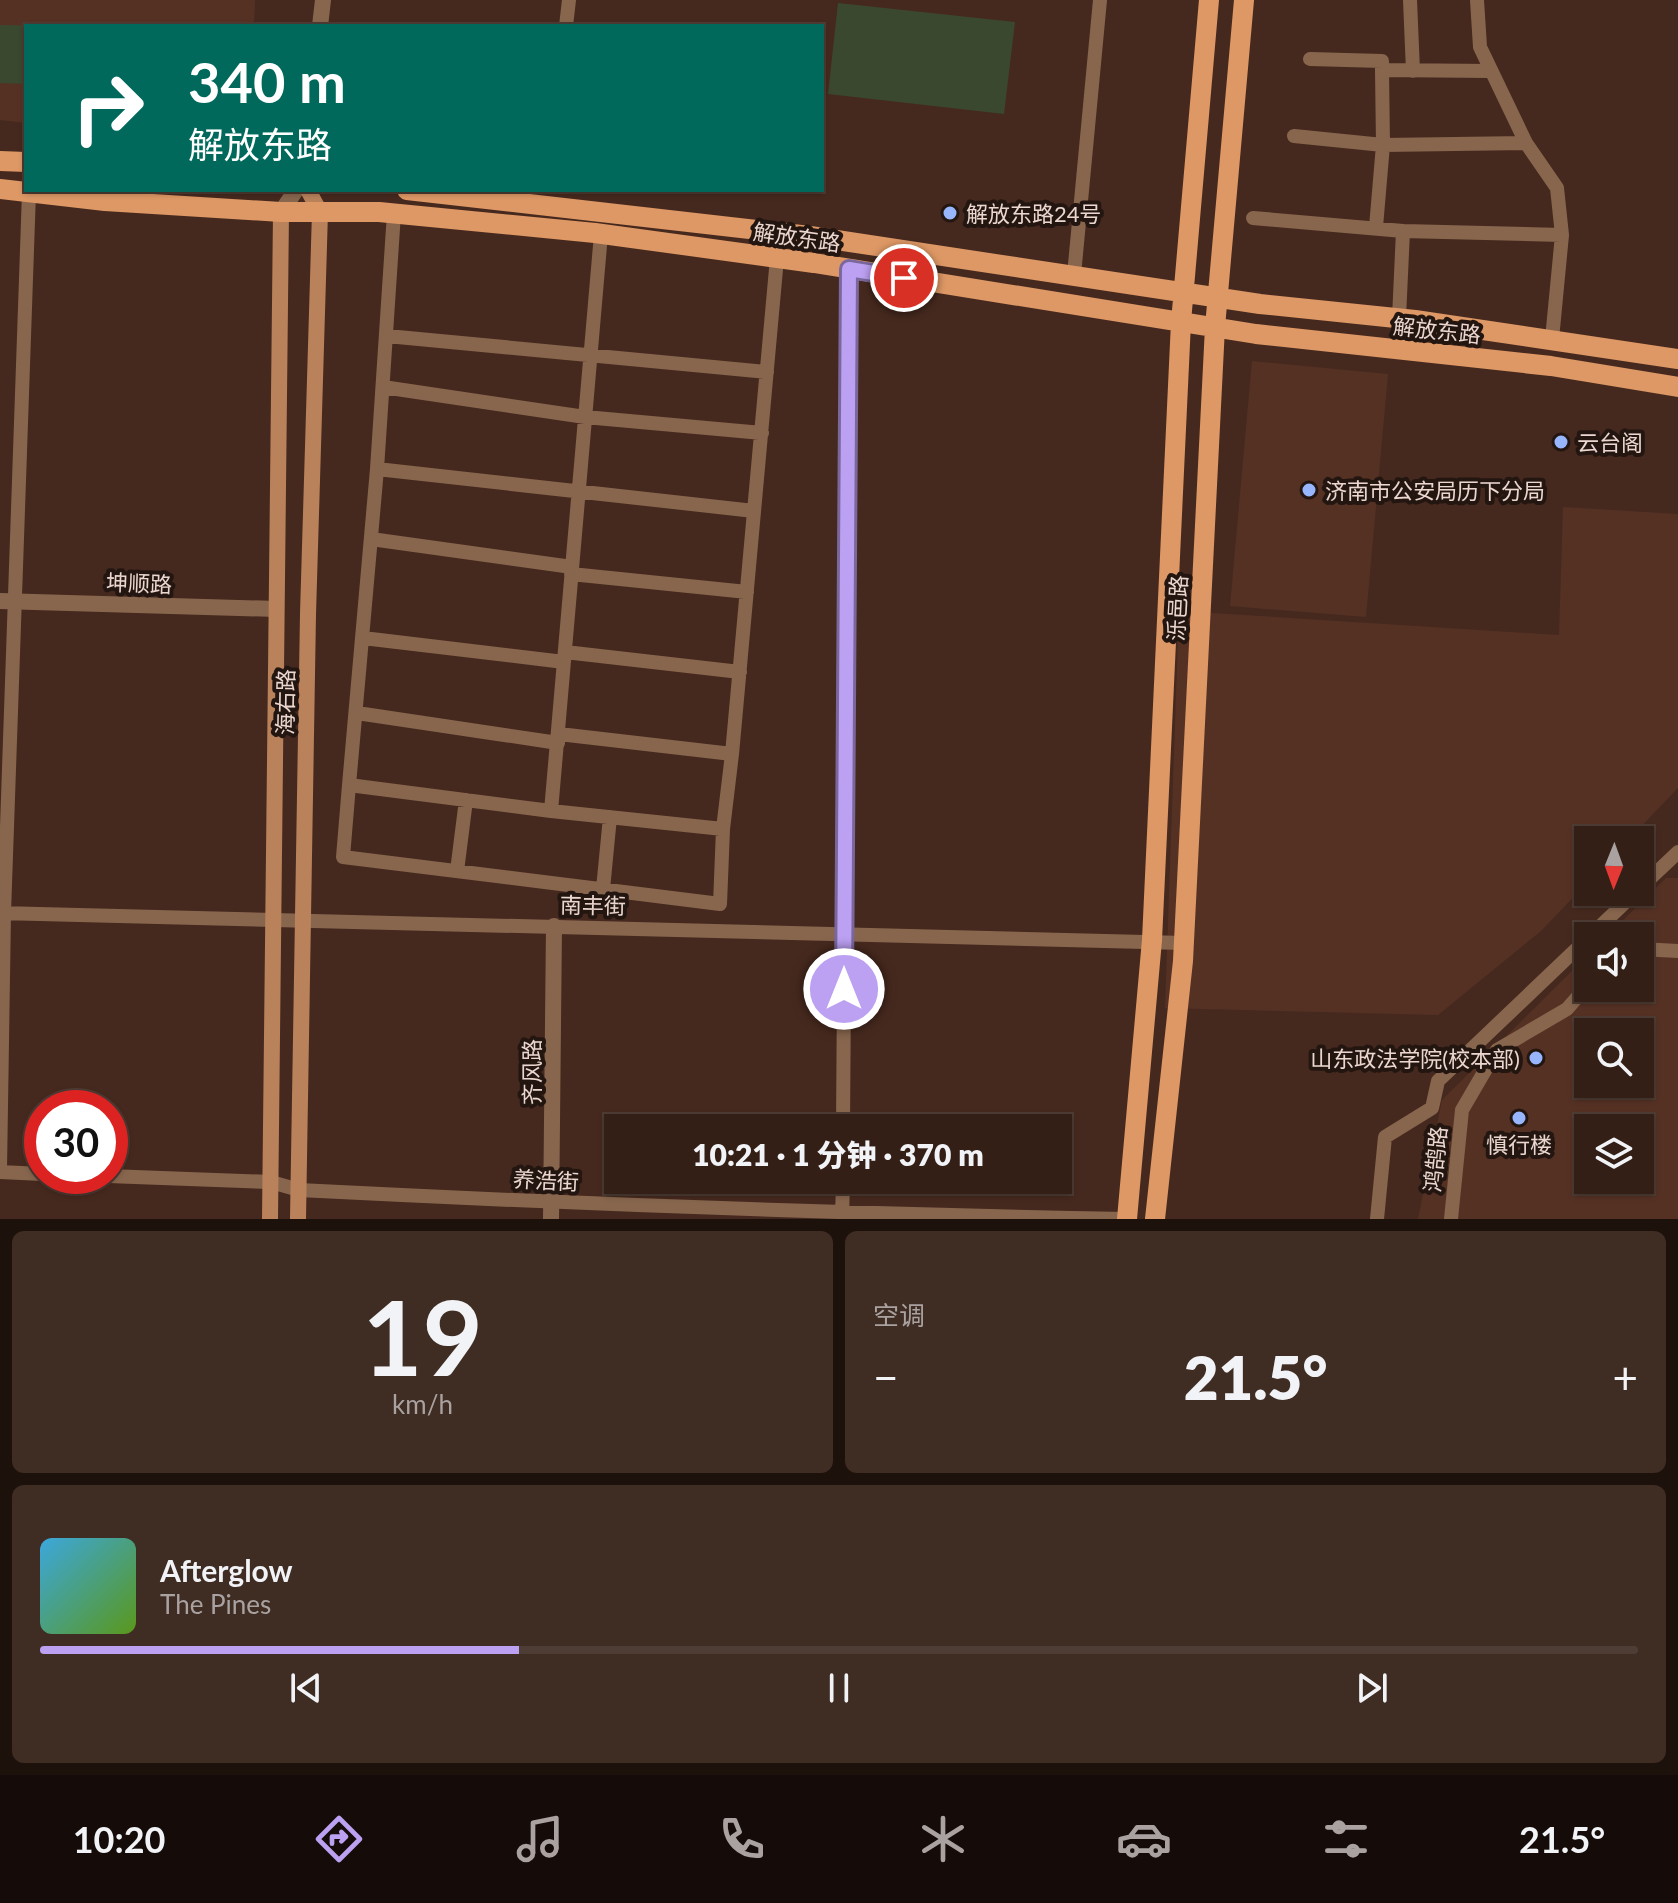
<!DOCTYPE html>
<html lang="zh">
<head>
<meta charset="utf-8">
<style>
  body { margin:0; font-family:Lato,"Noto Sans SC",sans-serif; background:#3f2c23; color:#f1f3f6; height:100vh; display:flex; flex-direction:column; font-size:30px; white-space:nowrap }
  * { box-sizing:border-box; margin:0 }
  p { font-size:26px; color:#a9a2a1 }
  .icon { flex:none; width:44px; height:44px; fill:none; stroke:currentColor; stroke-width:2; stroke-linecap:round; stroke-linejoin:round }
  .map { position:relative; height:1219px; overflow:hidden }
  .details { display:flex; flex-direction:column; gap:12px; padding:12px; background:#1d110c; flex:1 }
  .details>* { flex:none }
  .hud { position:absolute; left:24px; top:24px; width:800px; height:168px; border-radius:0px; box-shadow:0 2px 6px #0004,0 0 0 2px #4e3d35; background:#00695c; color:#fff; overflow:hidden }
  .needle { width:52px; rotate:181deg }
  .tools { position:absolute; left:1574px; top:826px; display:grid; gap:16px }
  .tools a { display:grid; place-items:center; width:80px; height:80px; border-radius:0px; background:#341f16; box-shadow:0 2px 6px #0004,0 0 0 2px #4e3d35; font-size:40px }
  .speed { position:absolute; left:24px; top:1090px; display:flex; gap:16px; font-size:40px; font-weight:700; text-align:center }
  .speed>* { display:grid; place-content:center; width:104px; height:104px; border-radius:50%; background:#341f16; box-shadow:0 2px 6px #0004,0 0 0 2px #4e3d35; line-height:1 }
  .speed .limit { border:12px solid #d22; background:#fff; color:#111 }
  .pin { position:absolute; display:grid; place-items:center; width:68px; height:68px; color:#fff; margin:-34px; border:4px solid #fff; border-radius:50%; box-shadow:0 2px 8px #0007 }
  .me { position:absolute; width:88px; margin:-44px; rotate:0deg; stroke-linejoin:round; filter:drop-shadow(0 0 6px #0008) }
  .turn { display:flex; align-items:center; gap:28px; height:168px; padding:0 32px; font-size:36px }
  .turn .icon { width:104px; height:104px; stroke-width:2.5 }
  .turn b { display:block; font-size:56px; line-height:68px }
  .big { font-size:60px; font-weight:800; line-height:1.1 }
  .details .card { flex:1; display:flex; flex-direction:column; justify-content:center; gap:12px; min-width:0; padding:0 28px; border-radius:12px; background:#3f2c23 }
  .details .dial { align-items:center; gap:0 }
  .dial b { font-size:104px; line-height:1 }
  .song { display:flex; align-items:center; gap:24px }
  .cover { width:96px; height:96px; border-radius:12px; background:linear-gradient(135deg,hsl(200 70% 55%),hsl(90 70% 35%)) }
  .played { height:8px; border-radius:4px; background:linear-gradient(90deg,#bca0f2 30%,#4e3d35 30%) }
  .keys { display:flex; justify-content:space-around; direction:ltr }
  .heat { display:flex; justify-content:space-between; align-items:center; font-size:44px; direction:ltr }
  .details .tiles { flex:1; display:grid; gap:12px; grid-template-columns:1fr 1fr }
  .card:last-child { grid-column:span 2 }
  .trip { position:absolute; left:604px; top:1114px; width:468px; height:80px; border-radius:0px; background:#341f16; box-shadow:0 2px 6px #0004,0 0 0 2px #4e3d35; font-weight:800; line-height:80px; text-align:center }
  .tab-bar { display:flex; height:128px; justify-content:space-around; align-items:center; background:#150c09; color:#a9a2a1 }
  .tab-bar .icon { width:56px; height:56px }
  .tab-bar .current { color:#bca0f2 }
  .tab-bar b { font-size:36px; color:#f1f3f6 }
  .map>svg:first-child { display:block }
  .built { fill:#553124; fill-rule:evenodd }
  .green { fill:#3a482f }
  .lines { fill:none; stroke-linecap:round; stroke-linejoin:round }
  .minor { stroke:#88664e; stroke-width:14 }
  .tertiary { stroke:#88664e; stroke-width:16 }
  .secondary { stroke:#b9825b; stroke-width:16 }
  .primary { stroke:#de9865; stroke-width:20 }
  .route-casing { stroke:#7a689d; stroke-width:20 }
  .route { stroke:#bca0f2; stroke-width:14 }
  .poi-dot { fill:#98b6fd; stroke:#231611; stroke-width:3 }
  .labels { text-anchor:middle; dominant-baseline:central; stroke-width:8; stroke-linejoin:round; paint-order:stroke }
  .poi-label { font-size:22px; fill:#ebd7d0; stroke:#231611; text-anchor:start }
  .street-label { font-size:22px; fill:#ebd7d0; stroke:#231611 }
</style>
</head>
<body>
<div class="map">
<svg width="1678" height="1219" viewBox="0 0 1678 1219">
  <rect width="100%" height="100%" fill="#46291e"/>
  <path class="built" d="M0,0H255L254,26H26V123L0,120Z
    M1252,361L1388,374L1366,617L1230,606Z
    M1563,507L1678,514V788L1628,840H1588V882L1541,931L1438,1015L1165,1008L1179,611L1559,635Z
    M1666,878H1678V1219H1418L1442,1100L1588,955V988H1640V936H1607ZM1588,1032H1640V1084H1588ZM1588,1128H1640V1180H1588Z"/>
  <path class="green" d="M838,3L1015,22L1004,114L828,94Z
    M0,25L68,26H26V84L0,83Z"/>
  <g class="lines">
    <path class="minor" d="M1410,0L1413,71
      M1477,0L1480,47L1526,143L1557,188L1562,235L1552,339
      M566,26L569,0
      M1310,59L1382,61V70
      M1491,71L1382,70L1383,145L1526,143
      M1294,136L1383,145L1376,227
      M1253,218L1403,231L1399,318
      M1403,231L1562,235
      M1074,275L1100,0
      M387,336L767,372
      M383,387L585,417L762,433
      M377,469L754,511
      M371,539L572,567
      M571,574L747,592
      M363,638L564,662
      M565,652L740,672
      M357,713L558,743
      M559,734L732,754
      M349,785L377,469L394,213
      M551,811L723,829L720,904L343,857L349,785L551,811L601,234
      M723,829L732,754L777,258
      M457,871L466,800
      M1640,888L1678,852
      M603,889L610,817
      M0,913L1184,943
      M1590,936L1636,892
      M1640,949L1678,951
      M843,1128L849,269
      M0,1170L4,913L29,192
      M0,1172L42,1174
      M108,1176L271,1182L299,1190C575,1204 851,1214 1127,1219
      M842,1219L843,1180
      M1377,1219L1385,1137L1432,1108L1438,1081L1588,938
      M1451,1219L1462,1110L1497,1050L1567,1009L1588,985"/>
    <path class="tertiary" d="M320,26L323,0
      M281,212L296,190
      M0,601L276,609
      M551,1219L554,926"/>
    <path class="secondary" d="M270,1219L281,212
      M298,1219L308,614L320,212L308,190"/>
    <path class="primary" d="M0,161L26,162
      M0,189L105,201L281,212H379L595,233L814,263L1256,334L1551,366L1678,387
      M407,190L810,236L1260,304L1415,320L1678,359
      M1127,1219L1152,940L1181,322L1209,0
      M1155,1219L1183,961L1215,327L1244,0"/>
  </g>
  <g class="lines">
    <g class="route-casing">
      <path id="route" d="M844,989L849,269L904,278"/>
    </g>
    <use href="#route" class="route"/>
  </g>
  <g class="poi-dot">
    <circle cx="950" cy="213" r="8"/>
    <circle cx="1561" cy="442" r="8"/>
    <circle cx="1309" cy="490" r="8"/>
    <circle cx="1536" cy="1058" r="8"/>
    <circle cx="1519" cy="1118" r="8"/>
  </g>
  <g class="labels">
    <g class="poi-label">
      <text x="966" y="213">解放东路24号</text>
      <text x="1577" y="442">云台阁</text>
      <text x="1325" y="490">济南市公安局历下分局</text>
      <text x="1520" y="1058" text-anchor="end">山东政法学院(校本部)</text>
      <text x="1519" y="1144" text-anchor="middle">慎行楼</text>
    </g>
    <g class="street-label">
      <text transform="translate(797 237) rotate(8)">解放东路</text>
      <text transform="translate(1437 330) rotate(6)">解放东路</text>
      <text transform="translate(139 583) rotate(2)">坤顺路</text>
      <text transform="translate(1177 608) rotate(-87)">泺邑路</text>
      <text transform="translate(285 702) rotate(-89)">海右路</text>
      <text transform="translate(593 905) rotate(1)">南丰街</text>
      <text transform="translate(531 1072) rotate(-90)">齐风路</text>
      <text transform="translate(1435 1159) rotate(-84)">鸿鹄路</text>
      <text transform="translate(546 1180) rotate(3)">养浩街</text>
    </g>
  </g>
</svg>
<div class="tools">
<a><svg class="needle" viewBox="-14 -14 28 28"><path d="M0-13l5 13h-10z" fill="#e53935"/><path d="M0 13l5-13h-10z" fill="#a9a2a1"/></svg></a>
<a><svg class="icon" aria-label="sound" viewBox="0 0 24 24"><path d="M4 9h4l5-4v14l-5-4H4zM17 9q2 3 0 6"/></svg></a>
<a><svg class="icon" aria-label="search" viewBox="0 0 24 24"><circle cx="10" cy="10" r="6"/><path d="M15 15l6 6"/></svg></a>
<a><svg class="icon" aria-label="layers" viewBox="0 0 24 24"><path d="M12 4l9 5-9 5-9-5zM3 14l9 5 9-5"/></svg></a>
</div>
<div class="speed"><div class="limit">30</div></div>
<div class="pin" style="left:904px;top:278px;background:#d93025"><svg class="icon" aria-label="arrive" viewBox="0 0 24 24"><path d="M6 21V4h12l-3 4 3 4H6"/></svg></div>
<svg class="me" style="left:844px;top:989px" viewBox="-20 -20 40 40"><circle r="17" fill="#bca0f2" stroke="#fff" stroke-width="3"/><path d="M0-11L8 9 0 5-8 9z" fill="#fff"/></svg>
<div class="trip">10:21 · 1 分钟 · 370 m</div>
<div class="hud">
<div class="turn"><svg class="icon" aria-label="right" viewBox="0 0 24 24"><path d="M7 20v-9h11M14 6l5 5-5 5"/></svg><div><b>340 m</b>解放东路</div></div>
</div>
</div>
<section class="details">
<div class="tiles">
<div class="card dial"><b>19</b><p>km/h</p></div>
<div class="card"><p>空调</p>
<div class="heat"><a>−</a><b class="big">21.5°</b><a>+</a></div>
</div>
<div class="card">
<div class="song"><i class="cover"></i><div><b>Afterglow</b><p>The Pines</p></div></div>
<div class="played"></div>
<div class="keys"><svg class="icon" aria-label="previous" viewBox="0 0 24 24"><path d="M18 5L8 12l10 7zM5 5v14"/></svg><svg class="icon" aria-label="pause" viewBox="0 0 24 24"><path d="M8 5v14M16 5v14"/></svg><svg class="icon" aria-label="next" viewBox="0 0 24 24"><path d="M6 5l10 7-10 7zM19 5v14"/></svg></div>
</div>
</div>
</section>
<nav class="tab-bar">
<b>10:20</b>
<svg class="icon current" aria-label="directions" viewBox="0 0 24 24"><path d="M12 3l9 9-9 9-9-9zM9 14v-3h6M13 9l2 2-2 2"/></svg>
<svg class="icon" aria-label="music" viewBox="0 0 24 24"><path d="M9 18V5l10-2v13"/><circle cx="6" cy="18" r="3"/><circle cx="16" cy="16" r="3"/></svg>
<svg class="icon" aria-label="phone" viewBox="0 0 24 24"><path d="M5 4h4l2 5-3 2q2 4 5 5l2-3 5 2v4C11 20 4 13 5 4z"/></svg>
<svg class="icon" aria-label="climate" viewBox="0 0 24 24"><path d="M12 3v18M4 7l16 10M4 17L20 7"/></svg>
<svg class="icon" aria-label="car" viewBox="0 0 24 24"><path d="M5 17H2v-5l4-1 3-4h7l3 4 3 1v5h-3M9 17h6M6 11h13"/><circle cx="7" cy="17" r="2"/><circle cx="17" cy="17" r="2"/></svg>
<svg class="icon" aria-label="filters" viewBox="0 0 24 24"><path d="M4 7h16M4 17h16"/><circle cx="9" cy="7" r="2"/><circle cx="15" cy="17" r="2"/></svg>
<b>21.5°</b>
</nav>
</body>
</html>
